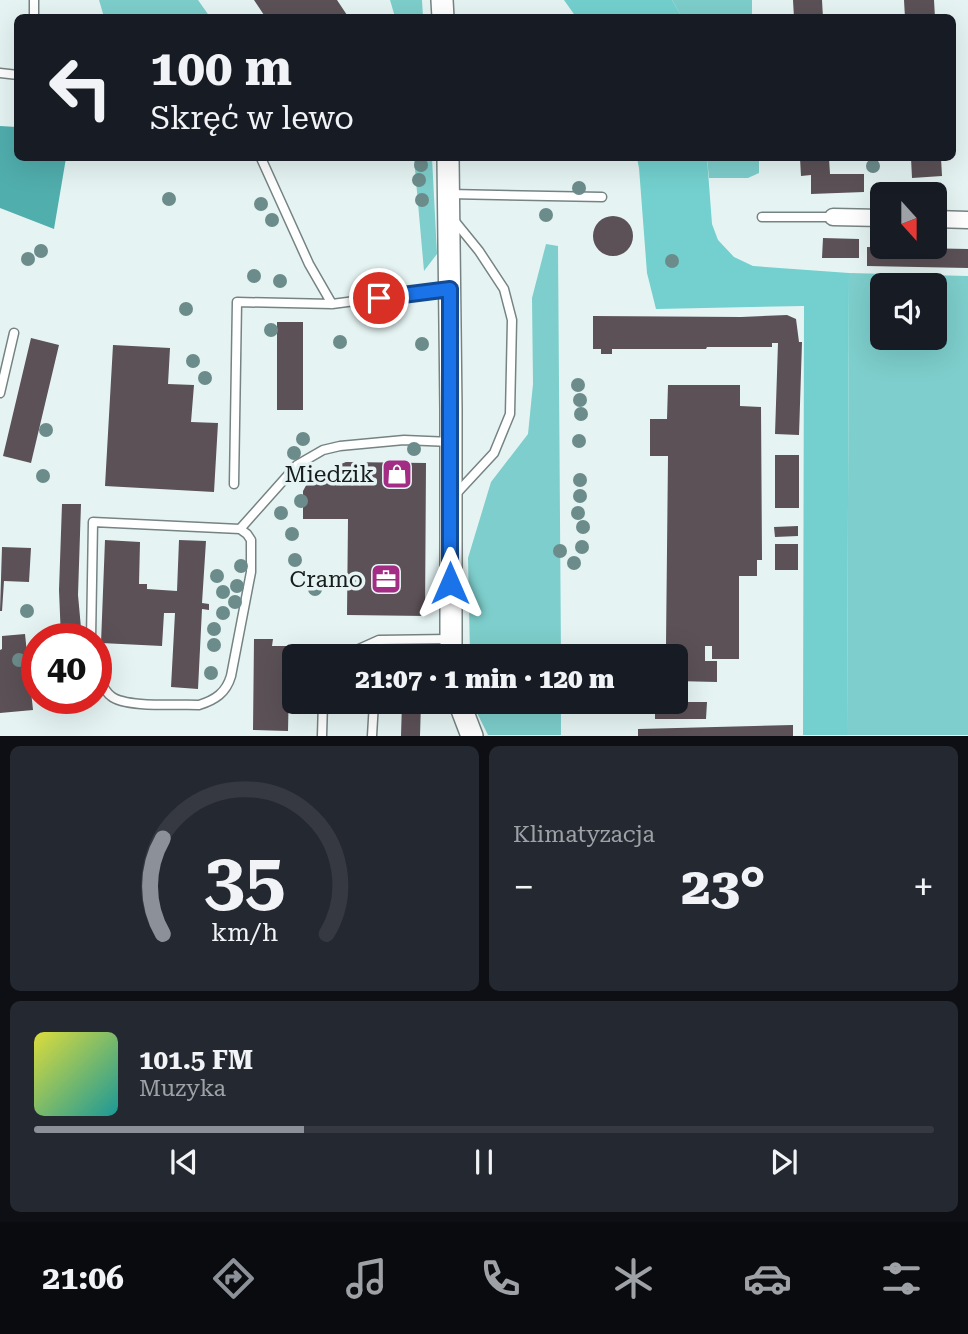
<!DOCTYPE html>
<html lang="pl">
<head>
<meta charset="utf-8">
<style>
  body { margin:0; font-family:"Roboto Serif",serif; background:#242831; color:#f1f3f6; height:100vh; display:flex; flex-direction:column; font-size:26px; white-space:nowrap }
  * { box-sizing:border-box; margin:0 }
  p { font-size:23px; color:#9ea1a6 }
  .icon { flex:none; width:38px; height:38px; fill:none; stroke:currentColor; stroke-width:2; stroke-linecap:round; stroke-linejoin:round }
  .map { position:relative; height:736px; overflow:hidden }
  .drawer { display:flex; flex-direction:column; gap:10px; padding:10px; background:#0d0f14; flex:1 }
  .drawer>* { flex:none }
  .top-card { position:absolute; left:14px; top:14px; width:942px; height:147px; border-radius:10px; box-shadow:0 7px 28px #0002; background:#171b24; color:#f1f3f6; overflow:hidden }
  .needle { width:46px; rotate:159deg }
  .fabs { position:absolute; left:870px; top:182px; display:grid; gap:14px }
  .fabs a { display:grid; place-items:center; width:77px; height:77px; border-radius:10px; background:#171b24; box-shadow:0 7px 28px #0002; font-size:35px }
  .speed { position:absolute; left:21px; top:623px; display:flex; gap:14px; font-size:35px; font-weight:700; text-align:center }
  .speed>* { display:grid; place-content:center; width:91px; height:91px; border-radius:50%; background:#171b24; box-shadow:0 7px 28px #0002; line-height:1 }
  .speed .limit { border:10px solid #d22; background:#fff; color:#111 }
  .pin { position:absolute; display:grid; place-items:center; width:60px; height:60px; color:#fff; margin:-30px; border:4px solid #fff; border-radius:50%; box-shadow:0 2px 7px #0007 }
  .me { position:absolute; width:77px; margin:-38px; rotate:0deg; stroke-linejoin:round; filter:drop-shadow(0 0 5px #0008) }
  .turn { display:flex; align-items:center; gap:24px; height:147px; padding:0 21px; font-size:32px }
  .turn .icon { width:91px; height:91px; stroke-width:2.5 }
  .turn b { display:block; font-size:49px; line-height:60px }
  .big { font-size:52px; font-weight:800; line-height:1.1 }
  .drawer .widget { flex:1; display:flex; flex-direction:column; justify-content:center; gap:10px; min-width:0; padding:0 24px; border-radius:10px; background:#242831 }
  .drawer .dial { align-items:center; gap:0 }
  .dial svg { height:182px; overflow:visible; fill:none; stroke:#363941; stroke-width:7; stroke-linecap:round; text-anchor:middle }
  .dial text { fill:#f1f3f6; stroke:none }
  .song { display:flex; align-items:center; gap:21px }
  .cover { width:84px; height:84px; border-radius:10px; background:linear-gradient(135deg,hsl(60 70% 55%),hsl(180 70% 35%)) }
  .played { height:7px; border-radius:4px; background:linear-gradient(90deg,#8c9099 30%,#363941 30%) }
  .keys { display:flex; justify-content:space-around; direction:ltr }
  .heat { display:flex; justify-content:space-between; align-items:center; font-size:38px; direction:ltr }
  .drawer .tiles { flex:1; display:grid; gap:10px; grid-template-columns:1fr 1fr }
  .widget:last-child { grid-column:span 2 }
  .trip { position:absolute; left:282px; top:644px; width:406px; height:70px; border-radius:10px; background:#171b24; box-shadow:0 7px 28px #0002; font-weight:800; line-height:70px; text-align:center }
  .tab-bar { display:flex; height:112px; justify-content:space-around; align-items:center; background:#090b0e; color:#9ea1a6 }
  .tab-bar .icon { width:49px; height:49px }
  .tab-bar .selected { color:#8c9099 }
  .tab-bar b { font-size:32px; color:#f1f3f6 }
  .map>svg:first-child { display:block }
  .green { fill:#7dcecc; fill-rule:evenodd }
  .forest { fill:#73d0ce }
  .water { fill:#50aead }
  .building { fill:#5b5157 }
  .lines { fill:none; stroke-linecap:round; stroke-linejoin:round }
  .service-casing { stroke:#768383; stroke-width:11 }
  .minor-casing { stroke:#768383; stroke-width:19 }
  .tertiary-casing { stroke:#768383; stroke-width:24 }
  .service { stroke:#fff; stroke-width:8 }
  .minor { stroke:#fff; stroke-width:16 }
  .tertiary { stroke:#fff; stroke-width:21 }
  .tree { fill:#6c8c8c }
  .route-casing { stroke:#114b97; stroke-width:18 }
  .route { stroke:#1a73e8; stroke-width:12 }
  .labels { text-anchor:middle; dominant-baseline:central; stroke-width:7; stroke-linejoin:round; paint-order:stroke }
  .poi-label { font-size:23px; fill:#171d1c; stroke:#e5f4f3; text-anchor:end }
</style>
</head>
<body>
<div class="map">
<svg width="968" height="736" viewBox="0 0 968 736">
  <rect width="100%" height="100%" fill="#e5f4f3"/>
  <path class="green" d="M99,0H198L210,17H104Z
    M390,0H422L423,17H395Z
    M672,0H752V17H682Z
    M414,158H432L437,254L424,271Z
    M707,158H759V173L748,178H709Z
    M546,244L558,246L561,656H470L468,558L491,482L528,434L533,384L532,298Z
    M849,273L968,276V735H847ZM882,285H934V338H882Z
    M475,702H561V735H488L476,711Z"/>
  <path class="forest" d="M564,0H672L682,17H576Z
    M637,158H707L712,224L718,240L734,257L753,266L849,273L847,735H803L804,306L656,309L647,273L639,168Z"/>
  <path class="water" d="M0,126L17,127L18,158H66L54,229L0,208Z"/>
  <path class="building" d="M254,0H337L349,18H266Z
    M793,0H822L823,18H794Z
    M904,0H934L935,18H905Z
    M800,158H829L830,174H864V192L811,194V175L801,176Z
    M911,158H941L942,176L912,178Z
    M593 236a20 20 0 1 1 40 0a20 20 0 1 1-40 0Z
    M823,238L859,239V258H822Z
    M867,247L968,249V268L867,266Z
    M787,315L796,319L799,342H802L799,435L775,434L778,343H772V347H707L706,349H612V354H601V349H593V316L741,317Z
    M277,322H303V410H277Z
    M31,338L59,345L31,463L3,456Z
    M113,345L170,348L168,384L194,385L191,422L218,423L214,492L105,486Z
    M668,385H740V406L761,407L762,560H757V576H739V659H712V646H705V661H717V682L676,681V656H631V645H666L668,456H650V419H667Z
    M775,455H799V508H775Z
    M346,462L426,463L425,616L347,615L348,519H303V491L309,480L319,473Z
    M62,504H81L78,595L82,639H61L59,590Z
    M798,526V536L775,537L774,527Z
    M105,540L140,542L139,584H147V589L177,591L179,540L206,541L202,603L209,604V610L202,609L198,689L171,687L175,613H164L162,646L101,643Z
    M775,544H798V570H775Z
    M2,547L31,548L29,582L4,581L2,611H0Z
    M25,634L33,710L0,713V650L2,649V636Z
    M254,639H273L272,646H289V675H294V682H289L288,731L253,730Z
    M402,702H421L420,736H401Z
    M655,702H707L706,719H655Z
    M793,725V736H638V729Z"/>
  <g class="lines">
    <g class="service-casing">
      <path id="service" d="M34,0V18
        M0,73L18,75
        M261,158L309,264L332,304
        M449,194L602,197
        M762,217H833
        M453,219L479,251L504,289L512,320L510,414L494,453L455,495
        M0,393L14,333
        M234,484L237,302L332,304L447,289
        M240,529L297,465L323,450L340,446L404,440L451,442
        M91,639L93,522L240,529L247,534L251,540V572L231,676C226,693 215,700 199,705C179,704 125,708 111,696C102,689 99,676 96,666
        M379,640L380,656
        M323,656V653H350L379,640L450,639
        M322,736L323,702
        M372,736L374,702"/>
    </g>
    <g class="minor-casing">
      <path id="minor" d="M833,217L882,218
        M934,219L968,220"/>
    </g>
    <g class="tertiary-casing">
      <path id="tertiary" d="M442,0L443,18
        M448,158L451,409V656
        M459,702L472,736"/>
    </g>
    <use href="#service" class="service"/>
    <use href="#minor" class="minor"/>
    <use href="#tertiary" class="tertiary"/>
  </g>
  <g class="tree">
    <circle cx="421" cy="165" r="7"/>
    <circle cx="873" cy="166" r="7"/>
    <circle cx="419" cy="180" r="7"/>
    <circle cx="579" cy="188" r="7"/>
    <circle cx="169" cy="199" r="7"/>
    <circle cx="422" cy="200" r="7"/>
    <circle cx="261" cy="204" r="7"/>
    <circle cx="546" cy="215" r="7"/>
    <circle cx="272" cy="220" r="7"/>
    <circle cx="41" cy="251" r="7"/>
    <circle cx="28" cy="259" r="7"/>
    <circle cx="672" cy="261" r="7"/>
    <circle cx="254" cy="276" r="7"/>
    <circle cx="280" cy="281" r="7"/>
    <circle cx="186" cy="309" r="7"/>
    <circle cx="397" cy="311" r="7"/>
    <circle cx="271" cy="330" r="7"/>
    <circle cx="340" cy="342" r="7"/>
    <circle cx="422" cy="344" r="7"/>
    <circle cx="193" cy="361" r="7"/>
    <circle cx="205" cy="378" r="7"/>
    <circle cx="578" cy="385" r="7"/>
    <circle cx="580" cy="400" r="7"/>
    <circle cx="581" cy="414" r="7"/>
    <circle cx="46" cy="430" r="7"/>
    <circle cx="303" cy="439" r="7"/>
    <circle cx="579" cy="441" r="7"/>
    <circle cx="414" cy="449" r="7"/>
    <circle cx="294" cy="453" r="7"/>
    <circle cx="43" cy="476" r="7"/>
    <circle cx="580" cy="480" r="7"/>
    <circle cx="580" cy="496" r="7"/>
    <circle cx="301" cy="501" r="7"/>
    <circle cx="281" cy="513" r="7"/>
    <circle cx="578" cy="513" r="7"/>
    <circle cx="583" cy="527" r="7"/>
    <circle cx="292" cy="534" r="7"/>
    <circle cx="582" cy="547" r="7"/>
    <circle cx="560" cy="551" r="7"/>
    <circle cx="295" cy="560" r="7"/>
    <circle cx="574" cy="563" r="7"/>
    <circle cx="241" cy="566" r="7"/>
    <circle cx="217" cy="576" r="7"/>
    <circle cx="237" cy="586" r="7"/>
    <circle cx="315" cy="589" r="7"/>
    <circle cx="223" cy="592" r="7"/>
    <circle cx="235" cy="602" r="7"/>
    <circle cx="27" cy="611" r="7"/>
    <circle cx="223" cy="613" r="7"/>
    <circle cx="214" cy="629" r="7"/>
    <circle cx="214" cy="645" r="7"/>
    <circle cx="19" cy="660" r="7"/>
    <circle cx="211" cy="673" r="7"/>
  </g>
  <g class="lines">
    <g class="route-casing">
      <path id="route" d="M379,298L450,289V583"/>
    </g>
    <use href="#route" class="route"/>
  </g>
  <defs>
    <g id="shop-square" transform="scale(1.575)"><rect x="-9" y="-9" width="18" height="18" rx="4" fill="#a32d84" stroke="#e5f4f3"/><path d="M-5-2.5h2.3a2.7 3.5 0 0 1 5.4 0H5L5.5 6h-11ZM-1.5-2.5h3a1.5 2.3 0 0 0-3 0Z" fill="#fff"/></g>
    <g id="office-square" transform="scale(1.575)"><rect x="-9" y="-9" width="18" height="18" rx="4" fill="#a32d84" stroke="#e5f4f3"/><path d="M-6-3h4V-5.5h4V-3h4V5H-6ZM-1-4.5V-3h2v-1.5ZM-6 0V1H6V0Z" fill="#fff"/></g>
  </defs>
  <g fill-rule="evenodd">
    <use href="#shop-square" x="397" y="474"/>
    <use href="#office-square" x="386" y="579"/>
  </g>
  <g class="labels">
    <g class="poi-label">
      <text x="374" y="474">Miedzik</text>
      <text x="363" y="579">Cramo</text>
    </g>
  </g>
</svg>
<div class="fabs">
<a><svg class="needle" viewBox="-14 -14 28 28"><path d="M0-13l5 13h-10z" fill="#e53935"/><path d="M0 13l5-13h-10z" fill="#9ea1a6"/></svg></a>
<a><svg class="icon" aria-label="sound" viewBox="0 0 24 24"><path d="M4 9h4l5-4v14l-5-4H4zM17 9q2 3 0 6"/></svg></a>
</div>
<div class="speed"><div class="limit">40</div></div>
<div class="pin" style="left:379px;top:298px;background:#d93025"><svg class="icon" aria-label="arrive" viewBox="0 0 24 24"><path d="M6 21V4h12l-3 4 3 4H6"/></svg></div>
<svg class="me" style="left:450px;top:583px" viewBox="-20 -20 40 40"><path d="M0-17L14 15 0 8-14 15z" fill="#1a73e8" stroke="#fff" stroke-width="4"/></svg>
<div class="trip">21:07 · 1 min · 120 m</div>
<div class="top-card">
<div class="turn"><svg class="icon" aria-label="left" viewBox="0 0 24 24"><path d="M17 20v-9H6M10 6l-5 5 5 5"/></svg><div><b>100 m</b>Skręć w lewo</div></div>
</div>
</div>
<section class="drawer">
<div class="tiles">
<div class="widget dial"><svg viewBox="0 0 100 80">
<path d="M14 69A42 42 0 1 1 86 69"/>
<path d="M14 69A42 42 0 0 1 14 27" stroke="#8c9099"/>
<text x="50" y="56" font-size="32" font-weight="700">35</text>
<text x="50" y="72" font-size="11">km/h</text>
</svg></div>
<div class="widget"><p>Klimatyzacja</p>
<div class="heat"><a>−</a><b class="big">23°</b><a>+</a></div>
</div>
<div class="widget">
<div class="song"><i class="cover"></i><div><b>101.5 FM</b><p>Muzyka</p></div></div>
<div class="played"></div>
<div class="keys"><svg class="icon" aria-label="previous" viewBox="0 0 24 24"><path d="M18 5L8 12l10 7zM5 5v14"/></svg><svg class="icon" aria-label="pause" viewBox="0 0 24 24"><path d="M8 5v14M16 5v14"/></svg><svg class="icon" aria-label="next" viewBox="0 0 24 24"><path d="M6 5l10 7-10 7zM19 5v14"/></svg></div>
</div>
</div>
</section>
<nav class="tab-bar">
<b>21:06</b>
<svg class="icon selected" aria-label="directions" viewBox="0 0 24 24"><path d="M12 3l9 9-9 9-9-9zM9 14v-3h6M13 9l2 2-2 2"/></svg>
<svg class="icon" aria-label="music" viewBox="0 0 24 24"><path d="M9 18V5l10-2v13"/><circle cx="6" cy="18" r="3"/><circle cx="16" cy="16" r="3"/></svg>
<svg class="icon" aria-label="phone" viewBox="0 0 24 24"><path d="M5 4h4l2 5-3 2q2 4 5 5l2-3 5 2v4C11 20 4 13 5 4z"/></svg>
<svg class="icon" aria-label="climate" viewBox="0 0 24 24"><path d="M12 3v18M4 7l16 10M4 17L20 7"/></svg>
<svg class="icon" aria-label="car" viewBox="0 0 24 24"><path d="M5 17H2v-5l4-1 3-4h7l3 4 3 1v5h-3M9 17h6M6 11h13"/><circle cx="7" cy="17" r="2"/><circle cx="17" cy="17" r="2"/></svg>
<svg class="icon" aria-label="filters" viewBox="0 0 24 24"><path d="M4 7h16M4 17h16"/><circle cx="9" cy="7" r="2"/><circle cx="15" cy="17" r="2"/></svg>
</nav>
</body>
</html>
